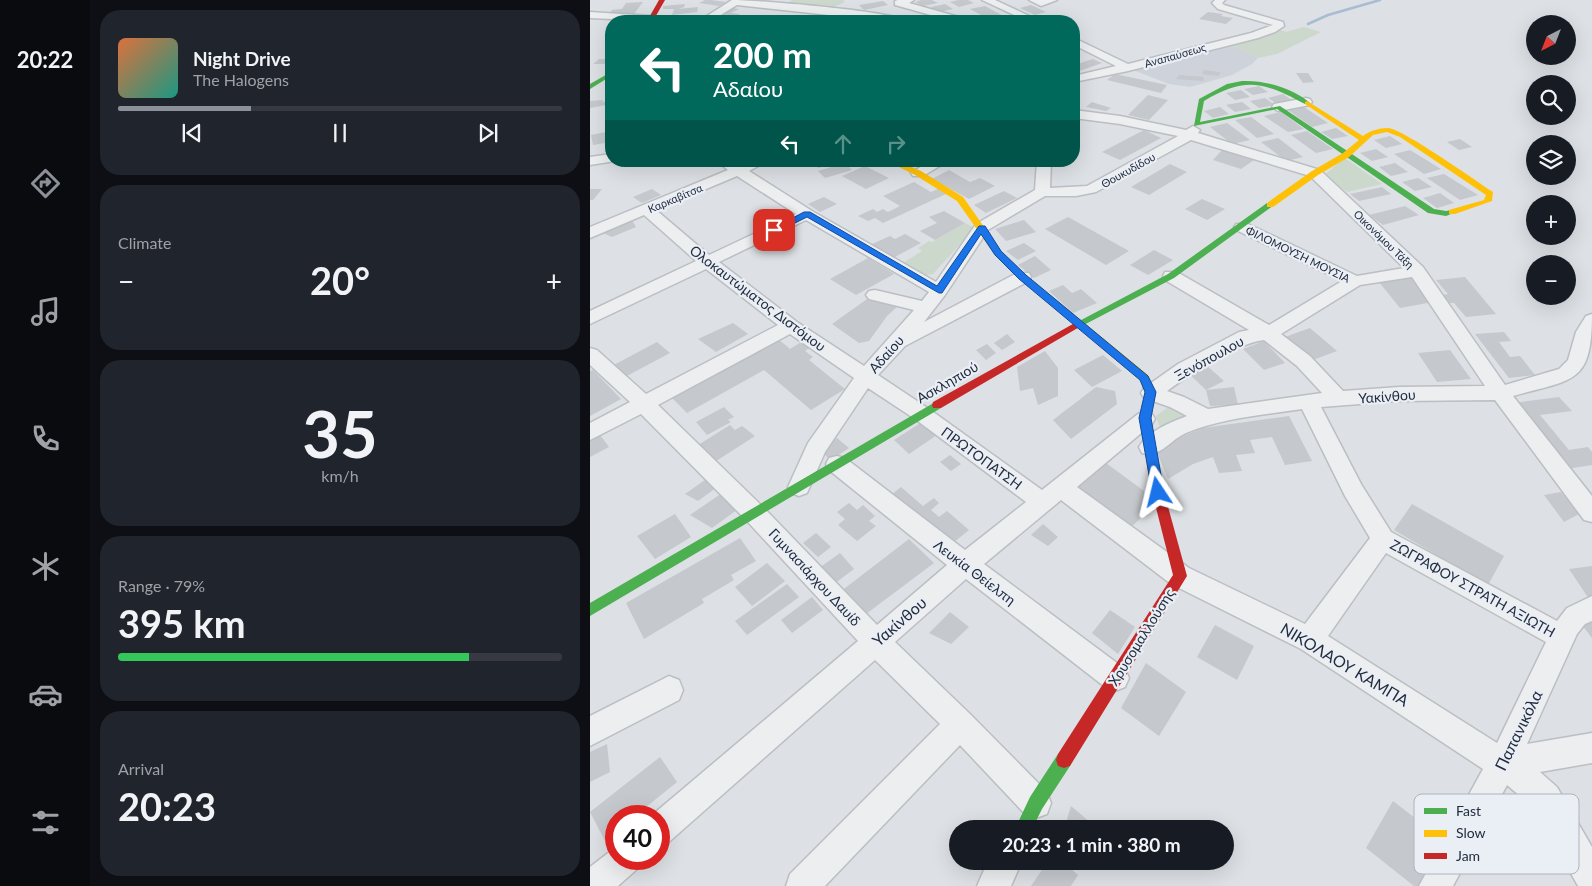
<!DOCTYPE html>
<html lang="en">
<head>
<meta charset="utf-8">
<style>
  body { margin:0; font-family:Lato,sans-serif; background:#20242c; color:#f1f3f6; height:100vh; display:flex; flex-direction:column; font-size:19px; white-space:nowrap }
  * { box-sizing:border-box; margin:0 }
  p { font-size:16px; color:#9ea1a6 }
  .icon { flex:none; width:28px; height:28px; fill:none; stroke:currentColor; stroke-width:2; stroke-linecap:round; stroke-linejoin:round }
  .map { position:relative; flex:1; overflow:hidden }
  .sheet { display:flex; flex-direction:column; gap:10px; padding:10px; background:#0d0f14; width:500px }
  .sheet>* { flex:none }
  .guide { position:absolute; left:15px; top:15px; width:475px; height:152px; border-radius:20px; box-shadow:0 5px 20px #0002; background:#00695c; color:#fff; overflow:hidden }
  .needle { width:32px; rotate:222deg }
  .tools { position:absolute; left:936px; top:15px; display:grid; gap:10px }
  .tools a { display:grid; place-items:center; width:50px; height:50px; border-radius:50%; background:#171b24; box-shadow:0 5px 20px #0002; font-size:25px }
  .speed { position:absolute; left:15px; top:805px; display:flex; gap:10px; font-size:25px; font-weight:700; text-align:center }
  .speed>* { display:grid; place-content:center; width:65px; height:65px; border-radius:50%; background:#171b24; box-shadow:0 5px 20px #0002; line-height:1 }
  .speed .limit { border:8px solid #d22; background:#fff; color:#111 }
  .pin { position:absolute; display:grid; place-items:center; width:42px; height:42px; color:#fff; margin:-21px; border-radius:10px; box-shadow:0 2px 8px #0006 }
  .me { position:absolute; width:55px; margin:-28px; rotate:350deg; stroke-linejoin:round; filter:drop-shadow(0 0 4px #0008) }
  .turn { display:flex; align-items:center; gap:18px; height:105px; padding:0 25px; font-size:22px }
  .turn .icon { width:65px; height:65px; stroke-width:2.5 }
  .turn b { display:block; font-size:35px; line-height:42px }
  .lanes { display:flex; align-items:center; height:48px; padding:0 25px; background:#0003; justify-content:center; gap:25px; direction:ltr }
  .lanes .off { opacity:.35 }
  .big { font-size:38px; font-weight:700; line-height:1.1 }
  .sheet .widget { flex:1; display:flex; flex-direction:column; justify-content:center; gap:8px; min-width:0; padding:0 18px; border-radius:20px; background:#20242c }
  .sheet .dial { align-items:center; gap:0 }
  .dial b { font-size:65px; line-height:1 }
  .song { display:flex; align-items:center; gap:15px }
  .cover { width:60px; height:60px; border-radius:8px; background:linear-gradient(135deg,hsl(20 70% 55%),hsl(170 70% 35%)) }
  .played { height:5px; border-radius:2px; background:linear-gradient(90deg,#8c9099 30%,#363941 30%) }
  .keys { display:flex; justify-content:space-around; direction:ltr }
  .heat { display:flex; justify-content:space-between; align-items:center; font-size:28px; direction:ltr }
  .charge { height:8px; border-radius:4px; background:linear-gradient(90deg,#34c759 79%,#363941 0) }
  .trip { position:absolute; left:359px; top:820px; width:285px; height:50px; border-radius:25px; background:#171b24; box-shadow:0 5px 20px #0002; font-weight:700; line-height:50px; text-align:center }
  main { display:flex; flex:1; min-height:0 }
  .tab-bar { display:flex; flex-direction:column; width:90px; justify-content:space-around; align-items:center; background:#090b0e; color:#9ea1a6 }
  .tab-bar .icon { width:35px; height:35px }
  .tab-bar .current { color:#8c9099 }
  .tab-bar b { font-size:22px; color:#f1f3f6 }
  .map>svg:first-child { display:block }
  .built { fill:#ced3db }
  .green { fill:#cdd8cd }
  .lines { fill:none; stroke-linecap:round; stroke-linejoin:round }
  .stream { stroke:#a8bcd2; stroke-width:2.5 }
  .building { fill:#c5c8cc }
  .street-casing { stroke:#bbbec2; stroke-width:3 }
  .street { fill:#edeef0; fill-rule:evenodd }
  .fast { fill:#4caf50; fill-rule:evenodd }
  .slow { fill:#ffc107; fill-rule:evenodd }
  .jam { fill:#c62828; fill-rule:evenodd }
  .route { fill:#1a73e8; stroke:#114b97 }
  .labels { text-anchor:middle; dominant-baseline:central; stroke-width:4.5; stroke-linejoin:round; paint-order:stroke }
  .far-street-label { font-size:11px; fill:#232d3e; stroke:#eaeef5 }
  .street-label { font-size:14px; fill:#232d3e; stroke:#eaeef5 }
  .near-street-label { font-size:16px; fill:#232d3e; stroke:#eaeef5 }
  .key { fill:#eaeef5; stroke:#aeb4be; stroke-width:1 }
  .key-label { font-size:14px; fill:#232d3e }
</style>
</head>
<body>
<main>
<nav class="tab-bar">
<b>20:22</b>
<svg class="icon current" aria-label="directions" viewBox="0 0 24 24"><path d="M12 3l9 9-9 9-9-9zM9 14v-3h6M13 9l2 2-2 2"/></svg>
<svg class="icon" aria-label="music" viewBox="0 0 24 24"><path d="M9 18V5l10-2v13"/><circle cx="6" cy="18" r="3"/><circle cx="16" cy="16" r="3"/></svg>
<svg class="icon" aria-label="phone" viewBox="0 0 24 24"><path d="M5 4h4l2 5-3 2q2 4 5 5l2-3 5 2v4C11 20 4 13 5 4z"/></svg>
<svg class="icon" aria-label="climate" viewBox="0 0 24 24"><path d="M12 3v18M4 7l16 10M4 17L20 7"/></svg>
<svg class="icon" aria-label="car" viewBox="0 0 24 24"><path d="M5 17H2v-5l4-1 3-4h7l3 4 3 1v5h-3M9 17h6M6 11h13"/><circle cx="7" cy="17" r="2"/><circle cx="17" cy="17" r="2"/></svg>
<svg class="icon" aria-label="filters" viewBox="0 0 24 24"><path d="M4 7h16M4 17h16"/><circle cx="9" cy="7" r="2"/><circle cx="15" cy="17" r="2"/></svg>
</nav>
<section class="sheet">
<div class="widget">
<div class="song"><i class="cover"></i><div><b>Night Drive</b><p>The Halogens</p></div></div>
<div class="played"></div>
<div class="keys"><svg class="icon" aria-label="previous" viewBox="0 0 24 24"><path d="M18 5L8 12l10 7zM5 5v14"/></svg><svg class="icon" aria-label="pause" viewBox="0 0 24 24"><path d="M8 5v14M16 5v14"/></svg><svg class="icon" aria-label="next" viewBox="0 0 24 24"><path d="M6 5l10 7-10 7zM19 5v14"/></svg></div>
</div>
<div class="widget"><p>Climate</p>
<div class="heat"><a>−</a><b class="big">20°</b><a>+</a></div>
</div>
<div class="widget dial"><b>35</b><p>km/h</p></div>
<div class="widget"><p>Range · 79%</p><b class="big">395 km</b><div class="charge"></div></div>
<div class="widget"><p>Arrival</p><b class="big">20:23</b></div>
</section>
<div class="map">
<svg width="1002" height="886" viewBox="0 0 1002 886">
  <rect width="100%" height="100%" fill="#dde0e4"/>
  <path class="built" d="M636,43L668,58L662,64L642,75L600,87L579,84L538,68Z"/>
  <path class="green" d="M202,0H253L255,2L239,9L193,5Z
    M714,27L731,32L687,54L668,58L636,43L685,28L696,32Z
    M755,158L792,184L757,192L734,175Z
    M375,223L385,228L343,274L330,276L311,264L332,251L328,248L339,241L342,242Z
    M581,405L595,416L585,429L573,436L566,416Z"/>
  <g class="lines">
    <path class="stream" d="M718,24L738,15L790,0"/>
  </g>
  <path class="building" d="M115,0H121L136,2L129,6L109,3Z
    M331,0H342L348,3L333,6L325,2Z
    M368,0H378L384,3L369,7L360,2Z
    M293,1L298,5L274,10L269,5Z
    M53,2L44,14L18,16L22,10L32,9L36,3Z
    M95,4L94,7L88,9L108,7L107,12L82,15L84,9H73V6Z
    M355,4L363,9L349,12L341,7Z
    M441,5L456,12L445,15L430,8Z
    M395,6L415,17L400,20L380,9Z
    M142,8L149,9L141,13L150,14L146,17L134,15Z
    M618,12L633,14L631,16L643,18L636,24L609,19Z
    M88,15L87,18L62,21L63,17Z
    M9,59H21V60L17,64H3Z
    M503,59L512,63L484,73V65Z
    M614,70L630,72L629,76L612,74Z
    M706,73H718L724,82L713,83Z
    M525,74L577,85L571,93L517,80Z
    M589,75L614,77L613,81L586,79Z
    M669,86L678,92L663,95L654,89Z
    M651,90L660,97L645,100L636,93Z
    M693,94L703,101L687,104L678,98Z
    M558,95L578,100L559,120L538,115Z
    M675,98L685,105L669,108L660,101Z
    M13,100L12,102L18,101L16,105L0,108V101Z
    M502,102L521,108L516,111L496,107Z
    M652,102L661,109L645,112L636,105Z
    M630,107L639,114L623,118L614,111Z
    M714,107L738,123L722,127L698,110Z
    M691,112L714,129L698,132L674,116Z
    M661,117L684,134L667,138L645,120Z
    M637,123L660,140L642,144L620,127Z
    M746,128L758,136L742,139L731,132Z
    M554,130L571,138L530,160L512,152Z
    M21,131V142L3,145L1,135Z
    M717,131L743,149L726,153L701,135Z
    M800,136L812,144L796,148L784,140Z
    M688,138L713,157L696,161L671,142Z
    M870,139L882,147L869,150L857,142Z
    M786,149L798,157L782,161L770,153Z
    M632,150L664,160L651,169L623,160Z
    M820,150L851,169L834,174L804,154Z
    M226,161H254V162L228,168Z
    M316,161H344L329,168Z
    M255,163L262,170L235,178L228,171Z
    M805,163L818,172L801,176L789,167Z
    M580,164L597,172L559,195L541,187Z
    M275,166L299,178L276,189L252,176Z
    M359,170L380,182L390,178L405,186L379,199L342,179Z
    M854,174L888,195L870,200L837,178Z
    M828,178L842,187L825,191L812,182Z
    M324,182L341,192L350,188L358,193L293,223L285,218L278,221L268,216L283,209L287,212L293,209L298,212L310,206L293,196Z
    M792,187L801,194L769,201L760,194Z
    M0,189H12L3,200H0Z
    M62,189L71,195L52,203L43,197Z
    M414,191L427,198L396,213L384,205Z
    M850,193L864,203L847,208L833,198Z
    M234,197L247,204L230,212L218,204Z
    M612,199L635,209L617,220L595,209Z
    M815,206L829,215L793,225L779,215Z
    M354,211L375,223L345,240L330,231L347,223L339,217Z
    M478,217L539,251L516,265L455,229Z
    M41,219L46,227L22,237L9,231Z
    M434,220L446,232L416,241L405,229Z
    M315,234L331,243L303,258L282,244L300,236L305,239Z
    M434,243L446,251L428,260L416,251Z
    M564,250L583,260L558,275L540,265Z
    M445,256L461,270L444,278L428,265Z
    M278,258L304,274L266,295L240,279Z
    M821,277L843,302L810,308L789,282Z
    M875,277L906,314L876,317L864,303H859L853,295L858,294L846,280Z
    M473,285L482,293L491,289L507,303L483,313L459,291Z
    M280,297L307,307L297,316L279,341L269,343L242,324Z
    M143,323L158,334L126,352L108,339Z
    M720,328L747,351L720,361L695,337Z
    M914,332L921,341L909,342L920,357L930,356L945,375L919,378L885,334Z
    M417,334L425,342L412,350L404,343Z
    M187,338L200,349L213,341L221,347L215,351L223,357L219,360L255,389L221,410L174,370L97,413L80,396Z
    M674,341L695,363L674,370L653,349Z
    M67,342L80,353L33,378L20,367Z
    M397,344L406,353L396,360L386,350Z
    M860,350L881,379L847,382L828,353Z
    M455,351L468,368V396L448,405L443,388L430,391L427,367Z
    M513,355L532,371L502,387L484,370Z
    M615,364L634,381L616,390L598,373Z
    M3,370L31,399L0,416V371Z
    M506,387L525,391L527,404L481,439L463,420Z
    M644,387L648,405L620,406L616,390Z
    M969,397L982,411L950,415L979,450L998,447L1002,452V465L976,469L923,403Z
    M134,407L144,417L138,420L141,422L117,435L106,422Z
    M699,416L722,461L695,465L682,437L660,440L665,453L646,455L652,471L629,473L623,457L603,464L578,479L567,452L583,440L613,428Z
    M332,422L347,435L319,454L304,440Z
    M140,425L145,430L152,426L165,436L123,463L105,447Z
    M10,435L19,447L0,457V440Z
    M247,438L259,448L241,460L229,450Z
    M360,455L371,464L361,471L350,462Z
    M516,463L554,491V515L540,528L486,488Z
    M122,475L130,485L108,501L95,494Z
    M311,487L333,506L344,498L349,503L341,510L349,517L357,511L379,530L363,543L326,511L318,518L296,499Z
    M135,491L151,507L122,528L100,515Z
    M971,492L989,514L974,522L954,495Z
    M259,503L267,510L273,505L285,516L279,521L286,526L267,541L248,525L255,519L247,512Z
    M822,504L914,556L898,585L804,530Z
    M85,514L101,537L65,559L47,536Z
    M453,524L468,537L458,546L441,535Z
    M226,533L241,547L228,557L213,543Z
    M150,538L166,561L141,575L144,580L112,599L114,603L54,639L36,603Z
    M319,539L344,563L272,617L250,592Z
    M250,553L264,569L244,584L229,568Z
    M177,563L195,581L162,606L145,587Z
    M1002,566V599H999L979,569Z
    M197,584L209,597L157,635L145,621Z
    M222,597L233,610L202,633L191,620Z
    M520,610L545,627L528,654L502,633Z
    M360,612L379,627L361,644L339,633Z
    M1002,623V638L992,625Z
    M625,625L664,646L647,680L607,657Z
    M556,663L596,692L569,736L531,708Z
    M17,744L20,772L0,782V752Z
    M70,757L87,782L45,816H26V832L15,841L0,812Z
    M803,801L852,839L828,886H824L776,848Z
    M481,806L508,829H474Z
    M458,861H472L488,875L481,886H441Z"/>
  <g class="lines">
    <g class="street-casing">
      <path id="street" d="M142,0C164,0 304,11 315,21H295L147,5L121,21H109Z
        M308,0H324L319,3L376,19L377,21H362L305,5V1Z
        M392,0H405L450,21H437Z
        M439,0H467L451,6Z
        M625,0H635L632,3L634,5L693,22L694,26L685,32L668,38L538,71L484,82V76L526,66L484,45V38L538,64L661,33L683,25L628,9L622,3Z
        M0,12L61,16L66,19L64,21L0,18Z
        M716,98L720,99L722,102L720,105L688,111L682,107L684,104Z
        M484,110L530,116L596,130L603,126L610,130L608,133L730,170L833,267L915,385L969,369L978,360L986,332L996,316L1002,314C1002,385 983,379 923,396L1002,496V522L994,520L905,400L809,401L731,407L771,484L801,532L967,621L977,608L1002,596V621L995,624L987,634L937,744L1002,733V763L950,772L967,787L1002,847V886H988L945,809L917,785L863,886H829L893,769L711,649L581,584L471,500L394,564L535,669L539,678L535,687L525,691L515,687L376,579L305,642L380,714L457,792L461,803L457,814L446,818L435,814L370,745L235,886H196L200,874L350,724L285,660L80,841L69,846V816H61L268,641L157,521L51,414L0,440V423L40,402L0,365V348L7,350L56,394L188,325L116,269L0,324V311L106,261L54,215L0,238V227L138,170L127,161H144L149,165L158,161H177L159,171L222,211L346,282L386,224L445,190L447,161H461L460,188L497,186L588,136L530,124L484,118ZM601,140L720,176L814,268L767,276L658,224H646L644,227L646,230L752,281L679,325L587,272H575L573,276L575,280L659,330L649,332L588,364L554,388L551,393L554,398L580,407L597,416C581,422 558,431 549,447L552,453C571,458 580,440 596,433C632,418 673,415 712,409L755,496L780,538L715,624L599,568L487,487L562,424L565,419L562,414L555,411L548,414L452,490L339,409L288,375L315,346L439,281L441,277L439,273H427L334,322L355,295L398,230L455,196H486L506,192ZM147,176L206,214L119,255L66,210ZM216,220L339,292L332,301L285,290L279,291L276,295L279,299L324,310L274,366L207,322L129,262ZM822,277L895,386L809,387L753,391L720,356L691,334L770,285ZM200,334L264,378L218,443L198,487L201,493L209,496L217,493L235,452L278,388L325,419L436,502L375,550L255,458L247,456L239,458L236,464L239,470L357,565L287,625L173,507L68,405ZM674,340L707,366L732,393L618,409L594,397L577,391C602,373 644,344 674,340ZM796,553L956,642L907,743L738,636Z
        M21,154V161H25L0,165V157Z
        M340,161H358L333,176H323L321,173Z
        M79,676L89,680L93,690L89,700L0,746V716Z
        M26,847V859H51L46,870L28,886H0V867Z
        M398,861H432L421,886H387Z"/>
    </g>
    <use href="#street" class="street"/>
    <path class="fast" d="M21,72V76L0,89V84Z
      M652,81C675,80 702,88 720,103L715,104C674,82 655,76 614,101L610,122L690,106L844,209L856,211L862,210L866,212L856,216L838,213L687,109L604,126L609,99L637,84Z
      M677,203L684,205L584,278L486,329H480L478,327L578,274Z
      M347,401L351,402L352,405L351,408L0,616V603Z
      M474,752L480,754L482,760L480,766L452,809L442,829H425L440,797L468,754Z"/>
    <path class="slow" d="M717,101L773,136C779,131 789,128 798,128C813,129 886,181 903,192L902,201L865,214H859V210L894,200L896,195L810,137L797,132L783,135L759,157L728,175L683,207H677V203L722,171L753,153L769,140L715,104V102Z
      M297,161H307L331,171L373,197L411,251L436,275L558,375L566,393L560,419L569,465L567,468H559L557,465L550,419L556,393L550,380L430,279L405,255L367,201L325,175Z"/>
    <path class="jam" d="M69,0H75L63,21H57Z
      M483,324L488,327L486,329L351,408H343L342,405L343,402Z
      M563,461L567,462L569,465L574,492L597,576L480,766L474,768L468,766L466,760L468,754L583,575L562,492L557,465L559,462Z"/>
  </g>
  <path class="route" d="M214,212H220L347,286L389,226H395L411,251L436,275L558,376L566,392L561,418L574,492L572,496H564L562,492L549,418L555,392L550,380L429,279L405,255L391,234L352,293H349L217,217L187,232L180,230Z"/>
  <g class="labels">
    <g class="far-street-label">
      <text transform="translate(585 55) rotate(-16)">Αναπαύσεως</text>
      <text transform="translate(538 170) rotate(-29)">Θουκυδίδου</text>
      <text transform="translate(85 198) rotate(-23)">Καρκαβίτσα</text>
      <text transform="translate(794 239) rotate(44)">Οικονόμου Τάξη</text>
      <text transform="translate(708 254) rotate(26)">ΦΙΛΟΜΟΥΣΗ ΜΟΥΣΙΑ</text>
    </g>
    <g class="street-label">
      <text transform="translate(168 298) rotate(37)">Ολοκαυτώματος Διστόμου</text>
      <text transform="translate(296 354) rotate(-48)">Αδαίου</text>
      <text transform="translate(619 358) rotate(-29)">Ξενόπουλου</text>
      <text transform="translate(357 382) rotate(-30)">Ασκληπιού</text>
      <text transform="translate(797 396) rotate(-4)">Υακίνθου</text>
      <text transform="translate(392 458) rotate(36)">ΠΡΩΤΟΠΑΤΣΗ</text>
      <text transform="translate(385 572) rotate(37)">Λευκία Θείελπη</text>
      <text transform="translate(225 577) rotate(47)">Γυμνασιάρχου Δαυίδ</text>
      <text transform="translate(883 588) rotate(29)">ΖΩΓΡΑΦΟΥ ΣΤΡΑΤΗ ΑΞΙΩΤΗ</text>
      <text transform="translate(551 637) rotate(-58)">Χρυσομαλλούσης</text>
    </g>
    <g class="near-street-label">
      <text transform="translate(309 621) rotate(-41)">Υακίνθου</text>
      <text transform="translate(755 664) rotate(31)">ΝΙΚΟΛΑΟΥ ΚΑΜΠΑ</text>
      <text transform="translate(928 730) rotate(-64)">Παπανικόλα</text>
    </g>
  </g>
  <rect x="824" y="794" width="165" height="80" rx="8" class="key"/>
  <rect x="834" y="808" width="23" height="6" fill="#4caf50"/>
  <rect x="834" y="830" width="23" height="7" fill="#ffc107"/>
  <rect x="834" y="853" width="23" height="6" fill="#c62828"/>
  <g class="key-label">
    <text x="866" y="816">Fast</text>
    <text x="866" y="838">Slow</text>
    <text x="866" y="861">Jam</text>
  </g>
</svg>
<div class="tools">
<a><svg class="needle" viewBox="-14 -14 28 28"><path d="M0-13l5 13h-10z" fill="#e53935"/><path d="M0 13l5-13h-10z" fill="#9ea1a6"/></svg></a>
<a><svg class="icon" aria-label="search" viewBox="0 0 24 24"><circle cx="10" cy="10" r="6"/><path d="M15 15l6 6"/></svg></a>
<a><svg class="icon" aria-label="layers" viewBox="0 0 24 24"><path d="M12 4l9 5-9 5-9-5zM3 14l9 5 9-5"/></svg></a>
<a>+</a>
<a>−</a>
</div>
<div class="speed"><div class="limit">40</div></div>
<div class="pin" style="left:184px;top:230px;background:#d93025"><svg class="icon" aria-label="arrive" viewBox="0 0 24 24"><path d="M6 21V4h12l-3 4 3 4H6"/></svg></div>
<svg class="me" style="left:568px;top:492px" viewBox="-20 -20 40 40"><path d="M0-17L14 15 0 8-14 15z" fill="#1a73e8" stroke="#fff" stroke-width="4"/></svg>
<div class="trip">20:23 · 1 min · 380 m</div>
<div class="guide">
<div class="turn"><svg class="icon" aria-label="left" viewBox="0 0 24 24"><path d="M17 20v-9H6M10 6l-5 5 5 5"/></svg><div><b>200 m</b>Αδαίου</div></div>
<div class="lanes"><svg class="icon" aria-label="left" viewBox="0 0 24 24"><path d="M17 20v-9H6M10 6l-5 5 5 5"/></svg><svg class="icon off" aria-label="ahead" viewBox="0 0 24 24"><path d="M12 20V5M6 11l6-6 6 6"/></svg><svg class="icon off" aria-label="right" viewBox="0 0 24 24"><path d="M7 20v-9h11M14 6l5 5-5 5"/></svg></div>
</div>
</div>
</main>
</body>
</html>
